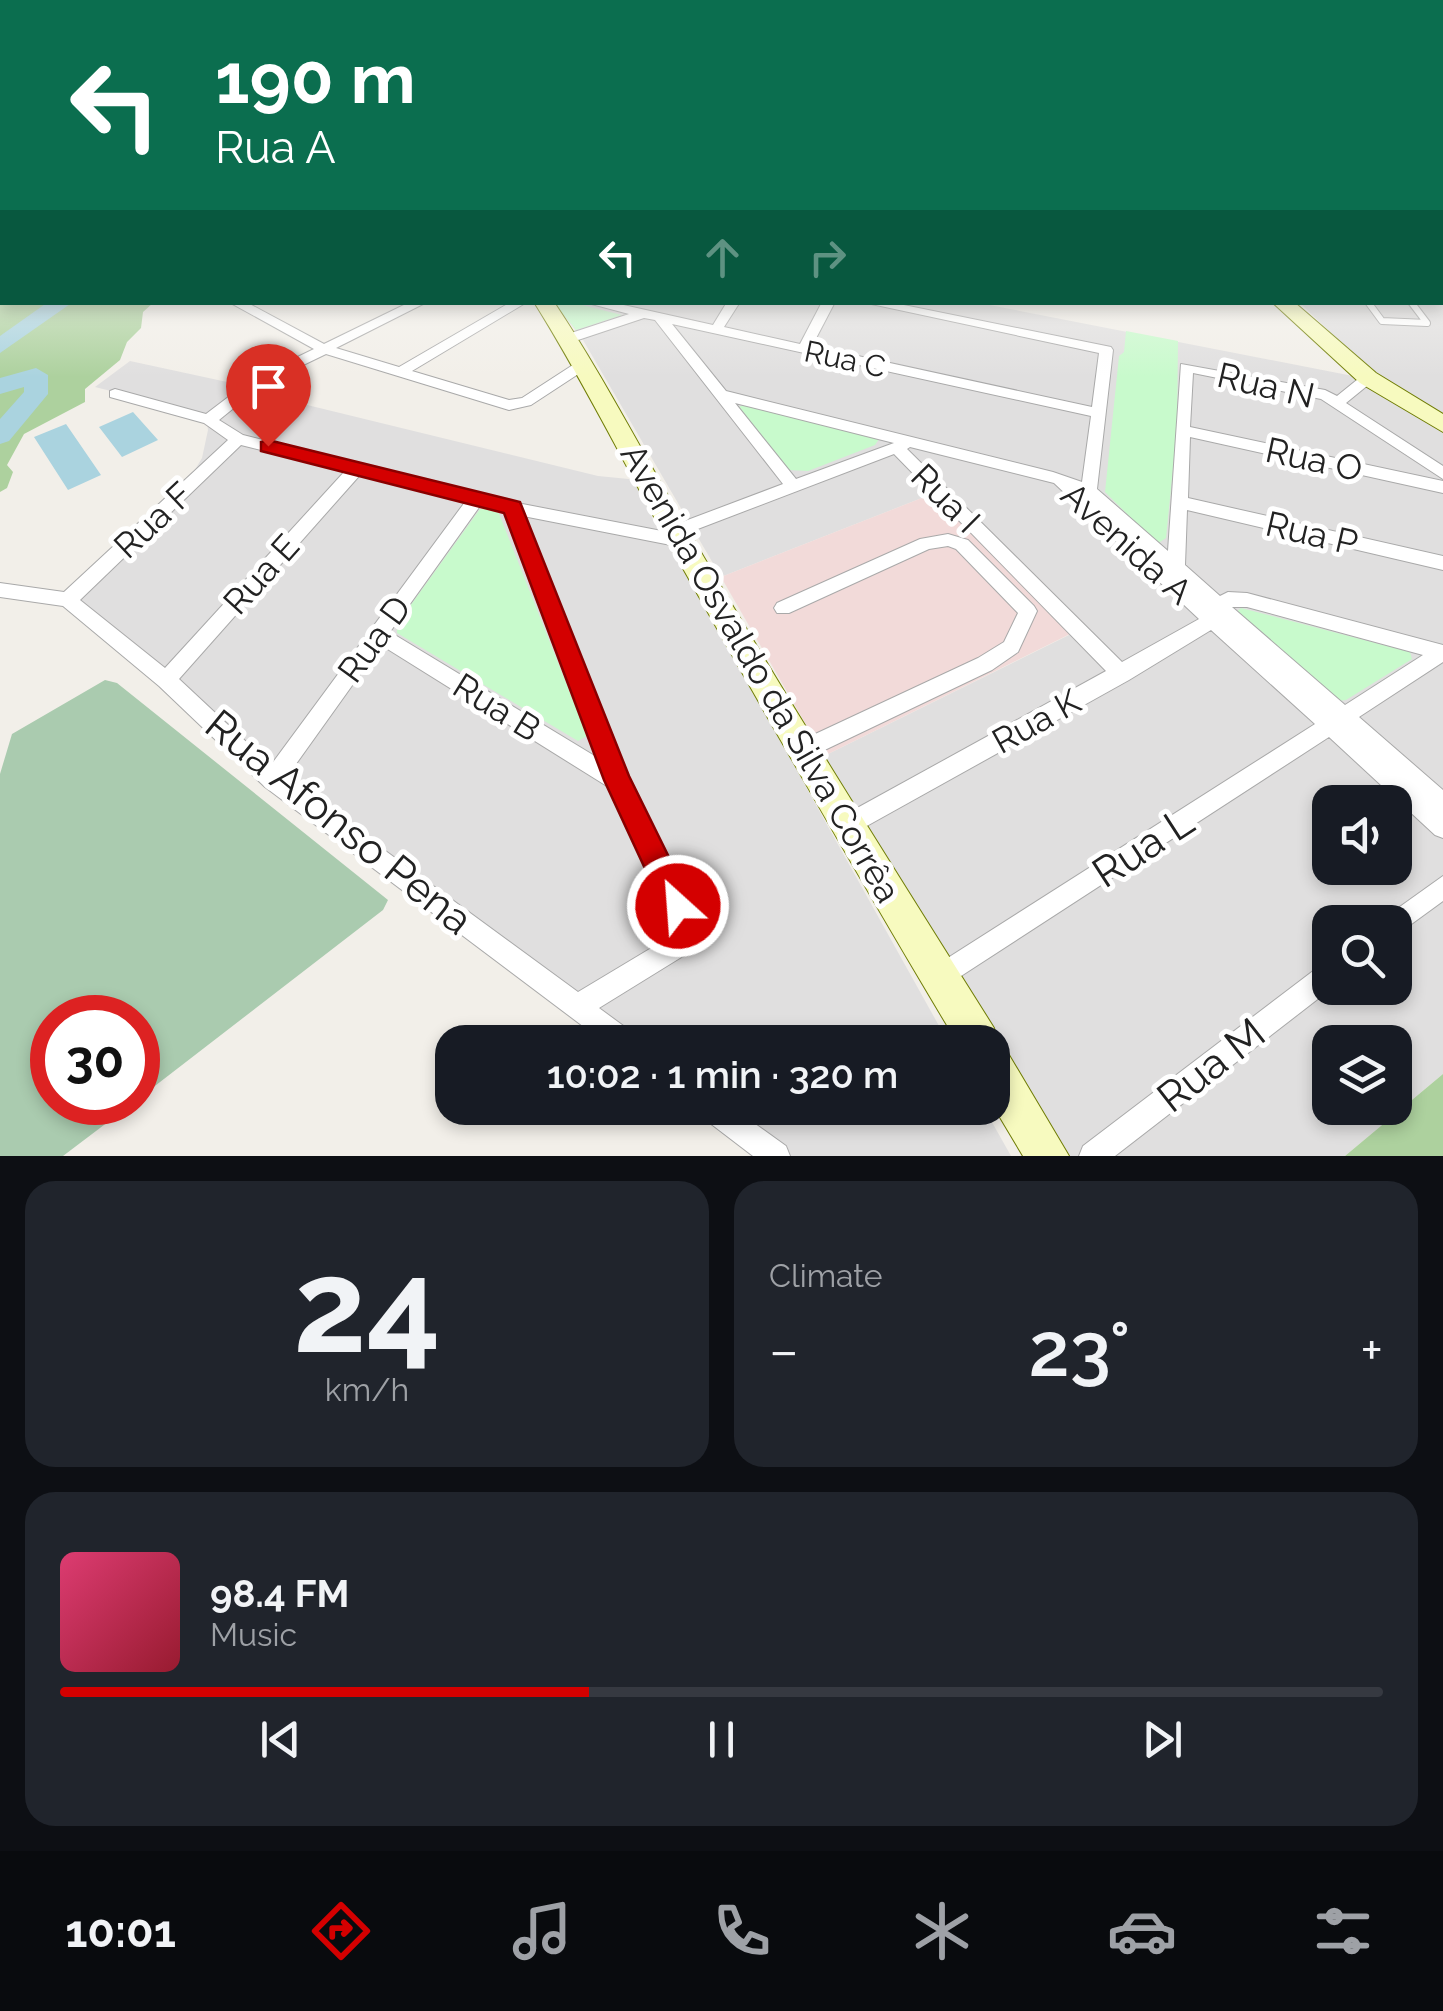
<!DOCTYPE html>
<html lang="en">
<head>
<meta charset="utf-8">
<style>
  body { margin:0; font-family:Raleway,sans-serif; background:#20242c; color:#f1f3f6; height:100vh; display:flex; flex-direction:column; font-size:38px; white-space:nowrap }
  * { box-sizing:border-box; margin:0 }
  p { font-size:32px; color:#9ea1a6 }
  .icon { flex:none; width:55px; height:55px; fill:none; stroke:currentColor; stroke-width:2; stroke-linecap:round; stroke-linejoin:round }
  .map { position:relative; height:1156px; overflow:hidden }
  .details { display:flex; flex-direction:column; gap:25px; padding:25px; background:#0d0f14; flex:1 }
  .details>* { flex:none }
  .hud { position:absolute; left:0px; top:0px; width:1445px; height:305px; box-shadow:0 5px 15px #0003; background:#0b6e4f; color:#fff; overflow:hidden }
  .controls { position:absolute; left:1312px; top:785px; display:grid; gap:20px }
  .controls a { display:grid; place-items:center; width:100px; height:100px; border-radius:20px; background:#171b24; box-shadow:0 5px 15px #0003; font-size:50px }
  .speed { position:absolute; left:30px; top:995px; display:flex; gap:20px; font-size:50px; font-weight:700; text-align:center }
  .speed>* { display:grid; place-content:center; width:130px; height:130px; border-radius:50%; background:#171b24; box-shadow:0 5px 15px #0003; line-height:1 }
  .speed .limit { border:15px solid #d22; background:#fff; color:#111 }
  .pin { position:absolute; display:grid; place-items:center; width:85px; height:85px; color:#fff; margin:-102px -42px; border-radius:50% 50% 50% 0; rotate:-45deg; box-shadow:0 0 10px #0007 }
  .pin .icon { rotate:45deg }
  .me { position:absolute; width:110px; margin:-55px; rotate:334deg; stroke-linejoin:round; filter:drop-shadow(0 0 8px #0008) }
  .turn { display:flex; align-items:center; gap:35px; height:210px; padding:0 50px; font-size:45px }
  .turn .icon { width:130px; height:130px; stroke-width:2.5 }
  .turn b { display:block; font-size:70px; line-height:85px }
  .lanes { display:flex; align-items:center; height:95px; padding:0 50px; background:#0003; justify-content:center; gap:50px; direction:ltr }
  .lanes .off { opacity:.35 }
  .big { font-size:75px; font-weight:600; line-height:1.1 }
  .details .card { flex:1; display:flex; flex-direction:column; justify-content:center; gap:15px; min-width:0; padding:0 35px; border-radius:30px; background:#20242c }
  .details .dial { align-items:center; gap:0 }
  .dial b { font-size:130px; line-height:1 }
  .song { display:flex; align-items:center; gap:30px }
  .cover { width:120px; height:120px; border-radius:15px; background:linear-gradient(135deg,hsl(340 70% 55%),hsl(350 70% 35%)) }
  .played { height:10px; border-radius:5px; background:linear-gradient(90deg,#d40000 40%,#363941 40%) }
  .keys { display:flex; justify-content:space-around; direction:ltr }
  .heat { display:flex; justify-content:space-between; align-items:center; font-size:55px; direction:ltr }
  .details .tiles { flex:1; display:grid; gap:25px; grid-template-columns:1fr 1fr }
  .card:last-child { grid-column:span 2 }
  .trip { position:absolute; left:435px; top:1025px; width:575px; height:100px; border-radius:30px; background:#171b24; box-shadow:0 5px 15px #0003; font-weight:600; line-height:100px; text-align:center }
  .dock { display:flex; height:160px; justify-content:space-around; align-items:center; background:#090b0e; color:#9ea1a6 }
  .dock .icon { width:70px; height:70px }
  .dock .active { color:#d40000 }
  .dock b { font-size:45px; color:#f1f3f6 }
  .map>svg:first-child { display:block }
  .residential { fill:#e0dfdf; fill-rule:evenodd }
  .commercial { fill:#f2dad9 }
  .forest { fill:#add19e }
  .cemetery { fill:#aacbaf }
  .park { fill:#c8facc }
  .water { fill:#aad3df }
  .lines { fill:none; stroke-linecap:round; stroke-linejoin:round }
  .river { fill:#aad3df; fill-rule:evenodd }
  .lane-casing { stroke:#a9a9a9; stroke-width:8 }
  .street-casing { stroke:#a9a9a9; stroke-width:2 }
  .secondary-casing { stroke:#707d05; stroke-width:2 }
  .lane { stroke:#fff; stroke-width:6 }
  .street { fill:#fff; fill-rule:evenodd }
  .secondary { fill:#f7fabf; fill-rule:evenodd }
  .route { fill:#d40000; stroke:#8a0000; stroke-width:2.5 }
  .labels { text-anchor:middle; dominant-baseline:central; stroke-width:10; stroke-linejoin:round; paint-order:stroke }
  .far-street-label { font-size:30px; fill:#222; stroke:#fff }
  .street-label { font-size:35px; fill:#222; stroke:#fff }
  .near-street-label { font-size:42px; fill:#222; stroke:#fff }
</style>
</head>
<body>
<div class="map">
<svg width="1443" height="1156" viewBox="0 0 1443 1156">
  <rect width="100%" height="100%" fill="#f2efe9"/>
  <path class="residential" d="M1443,264V419L1383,383L1300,303L1442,302Z
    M554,303H979L1353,376L1443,432V1074L1345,1156H1064L824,756L1071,634L932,494L721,577L583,340ZM1330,802H1395V868H1330ZM1330,922H1395V988H1330ZM1330,1042H1395V1108H1330Z
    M130,361L241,385L254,392L598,476L639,480L653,520L674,550L948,1042H624L272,780L68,600L193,473L202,458L208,430L206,415L95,387Z
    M711,1108H984L1011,1156H776Z"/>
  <path class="commercial" d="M932,494L1072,633L824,756L721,577Z"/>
  <path class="forest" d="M0,215L2,302L153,303L143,312L141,328L127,342L120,360L85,389V402L24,434L7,465L13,472L7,488L0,492Z
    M1443,1074V1156H1345Z"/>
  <path class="cemetery" d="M105,680L117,683L388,900L383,910L138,1099V1018H52V1102L133,1103L63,1156H0V774L12,734Z"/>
  <path class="park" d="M554,303H574L622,315L576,330Z
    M1126,331L1178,341L1177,429L1166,538L1157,544L1105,492L1119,356L1124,352Z
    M743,405L879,439L875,445L808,471L789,470L739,407Z
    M490,507L498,511L587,736L578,741L397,633V624L480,509Z
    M1241,608L1410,652L1412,659L1346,700L1337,701L1234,614Z"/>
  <path class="water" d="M133,412L158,440L122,457L99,427Z
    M66,424L101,475L68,490L34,437Z"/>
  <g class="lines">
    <path class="river" d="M48,302H73L0,353V336Z
      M36,368L48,375V394L9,441L0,444V419L24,392V387L0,394V378Z"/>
    <g class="lane-casing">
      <path id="lane" d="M1368,302L1382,321L1427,323L1411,302"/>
    </g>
    <g class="street-casing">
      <path id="street" d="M229,302H246L324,344L410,302H427L336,348L399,367L511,302H527L412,371L509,400L522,398L579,361H589V367L531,405L509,410L326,354L262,385L219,420L243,435L512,502L667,532L669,527L783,484L655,320L644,318L572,342H562V336L629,314L584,302H610L713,325L727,302H740L724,327L800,344L822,302H835L812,346L1092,407L1099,353L862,302H889L1111,347L1113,350L1097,489L1168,551L1181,364L1325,390L1337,396L1363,375H1373V381L1346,403L1443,466V479L1321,399L1193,373L1190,427L1443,481V493L1190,437L1188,498L1443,556V570L1187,510L1185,565L1220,596L1228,592L1247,593L1443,645V662L1359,717L1443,790V838L1435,835L1329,737L941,989L932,986L929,977L932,968L1315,724L1211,630L1129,680L847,837L839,834L836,826L839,818L1106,671L894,454L682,535L689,541L681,547L523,516L626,777L705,937L701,945L599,1008L633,1033L637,1042H604L265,787L159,686L63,606L0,597V583L64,592L228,440L204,423L110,397V391L115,389L206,414L252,379L314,349ZM672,324L1091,416L1082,482L1053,472L726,391ZM735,403L894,443L796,479ZM241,445L345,471L165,668L80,600ZM910,447L1054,483L1199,619L1122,662L907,449ZM360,475L465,502L271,765L179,679ZM480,506L505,512L598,758L390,632ZM1232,607H1247L1423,655L1345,705ZM381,645L610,788L678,932L578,992L286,778Z
        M948,534L968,540L1034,606L1037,611L1018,652L992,670L810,757L803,759L796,757L793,750L796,743L978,658L1004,642L1018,613L956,549L948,546L929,549L789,613H777L774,608L777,603L920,539Z
        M1443,876V901L1395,936V922H1384L1387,916Z
        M1330,962V988H1332L1115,1156H1079L1083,1146L1321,965Z
        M698,1108H733L786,1146L790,1156H753L702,1117Z"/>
    </g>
    <g class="secondary-casing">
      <path id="secondary" d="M1442,249H1443V261H1442Z
        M534,302H554C602,374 641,450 685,525C784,695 889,861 994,1028L998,1046L1006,1050L1069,1156H1023L992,1104V1042H957C858,877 763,710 668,542C623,462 583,380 534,302Z
        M1272,302H1294L1376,373L1443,414V432L1360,383Z"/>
    </g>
    <use href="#lane" class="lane"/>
    <use href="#street" class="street"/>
    <use href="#secondary" class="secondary"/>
  </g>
  <linearGradient id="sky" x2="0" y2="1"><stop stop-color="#8fc0e4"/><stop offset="0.57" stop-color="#f9f8f5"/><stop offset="1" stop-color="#f9f8f5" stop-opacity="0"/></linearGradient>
  <rect width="1443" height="377" fill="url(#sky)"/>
  <path class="route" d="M268,440L520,502L629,776L693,906L688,916L678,921L667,916L604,780L504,513L261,451V442Z"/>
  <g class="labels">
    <g class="far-street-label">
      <text transform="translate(845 359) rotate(12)">Rua C</text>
    </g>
    <g class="street-label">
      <text transform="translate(1266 385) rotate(13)">Rua N</text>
      <text transform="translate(1314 459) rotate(12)">Rua O</text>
      <text transform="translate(946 498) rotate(45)">Rua I</text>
      <text transform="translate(153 520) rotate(-43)">Rua F</text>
      <text transform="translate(1312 533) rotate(13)">Rua P</text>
      <text transform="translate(1127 543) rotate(42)">Avenida A</text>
      <text transform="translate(261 574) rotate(-48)">Rua E</text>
      <text transform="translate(374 639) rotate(-54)">Rua D</text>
      <text transform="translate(761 673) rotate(60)">Avenida Osvaldo da Silva Corrêa</text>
      <text transform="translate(497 707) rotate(32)">Rua B</text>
      <text transform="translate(1036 721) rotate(-29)">Rua K</text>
    </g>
    <g class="near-street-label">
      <text transform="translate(339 822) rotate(39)">Rua Afonso Pena</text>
      <text transform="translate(1143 847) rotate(-33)">Rua L</text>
      <text transform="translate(1211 1065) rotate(-38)">Rua M</text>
    </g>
  </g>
</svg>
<div class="controls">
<a><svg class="icon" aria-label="sound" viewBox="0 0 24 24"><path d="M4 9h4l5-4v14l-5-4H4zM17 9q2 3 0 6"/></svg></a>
<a><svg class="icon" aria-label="search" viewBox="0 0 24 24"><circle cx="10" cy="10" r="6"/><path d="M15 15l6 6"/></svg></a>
<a><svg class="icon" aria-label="layers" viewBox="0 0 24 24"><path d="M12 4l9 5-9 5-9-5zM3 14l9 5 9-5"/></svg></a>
</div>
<div class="speed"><div class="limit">30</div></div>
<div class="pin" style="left:268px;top:446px;background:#d93025"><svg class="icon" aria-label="arrive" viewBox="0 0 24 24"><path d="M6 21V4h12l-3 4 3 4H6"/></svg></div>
<svg class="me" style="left:678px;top:906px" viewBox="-20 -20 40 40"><circle r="17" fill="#d40000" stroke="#fff" stroke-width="3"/><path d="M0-11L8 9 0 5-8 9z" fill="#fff"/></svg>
<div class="trip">10:02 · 1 min · 320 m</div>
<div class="hud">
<div class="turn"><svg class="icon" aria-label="left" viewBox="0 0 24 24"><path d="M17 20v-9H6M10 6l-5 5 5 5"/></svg><div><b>190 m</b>Rua A</div></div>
<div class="lanes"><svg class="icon" aria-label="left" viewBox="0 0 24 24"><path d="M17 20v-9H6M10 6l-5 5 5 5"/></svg><svg class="icon off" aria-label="ahead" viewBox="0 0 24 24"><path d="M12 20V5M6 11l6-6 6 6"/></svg><svg class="icon off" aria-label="right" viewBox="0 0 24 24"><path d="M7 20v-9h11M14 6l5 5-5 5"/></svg></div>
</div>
</div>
<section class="details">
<div class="tiles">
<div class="card dial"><b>24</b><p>km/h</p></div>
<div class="card"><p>Climate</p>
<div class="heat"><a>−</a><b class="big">23°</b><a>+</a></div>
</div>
<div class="card">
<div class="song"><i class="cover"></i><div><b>98.4 FM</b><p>Music</p></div></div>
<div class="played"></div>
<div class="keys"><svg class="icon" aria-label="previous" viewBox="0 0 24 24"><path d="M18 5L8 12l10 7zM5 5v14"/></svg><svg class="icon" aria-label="pause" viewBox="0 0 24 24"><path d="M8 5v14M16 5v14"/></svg><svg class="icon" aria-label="next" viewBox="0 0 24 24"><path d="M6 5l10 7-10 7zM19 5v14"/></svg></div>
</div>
</div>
</section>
<nav class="dock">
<b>10:01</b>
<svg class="icon active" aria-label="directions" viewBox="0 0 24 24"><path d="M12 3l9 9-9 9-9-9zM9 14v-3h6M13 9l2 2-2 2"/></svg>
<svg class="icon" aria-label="music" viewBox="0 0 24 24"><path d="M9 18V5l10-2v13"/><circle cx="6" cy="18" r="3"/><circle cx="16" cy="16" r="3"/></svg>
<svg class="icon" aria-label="phone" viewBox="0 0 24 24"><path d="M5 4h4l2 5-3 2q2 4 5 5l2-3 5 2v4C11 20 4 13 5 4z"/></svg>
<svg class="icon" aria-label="climate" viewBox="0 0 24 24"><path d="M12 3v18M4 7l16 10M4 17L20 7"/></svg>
<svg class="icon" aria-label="car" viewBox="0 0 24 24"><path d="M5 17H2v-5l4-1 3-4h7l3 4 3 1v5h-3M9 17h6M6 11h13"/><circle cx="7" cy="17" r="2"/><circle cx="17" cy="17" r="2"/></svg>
<svg class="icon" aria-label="filters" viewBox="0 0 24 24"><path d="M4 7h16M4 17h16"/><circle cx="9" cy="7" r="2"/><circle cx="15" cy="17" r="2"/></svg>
</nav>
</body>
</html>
